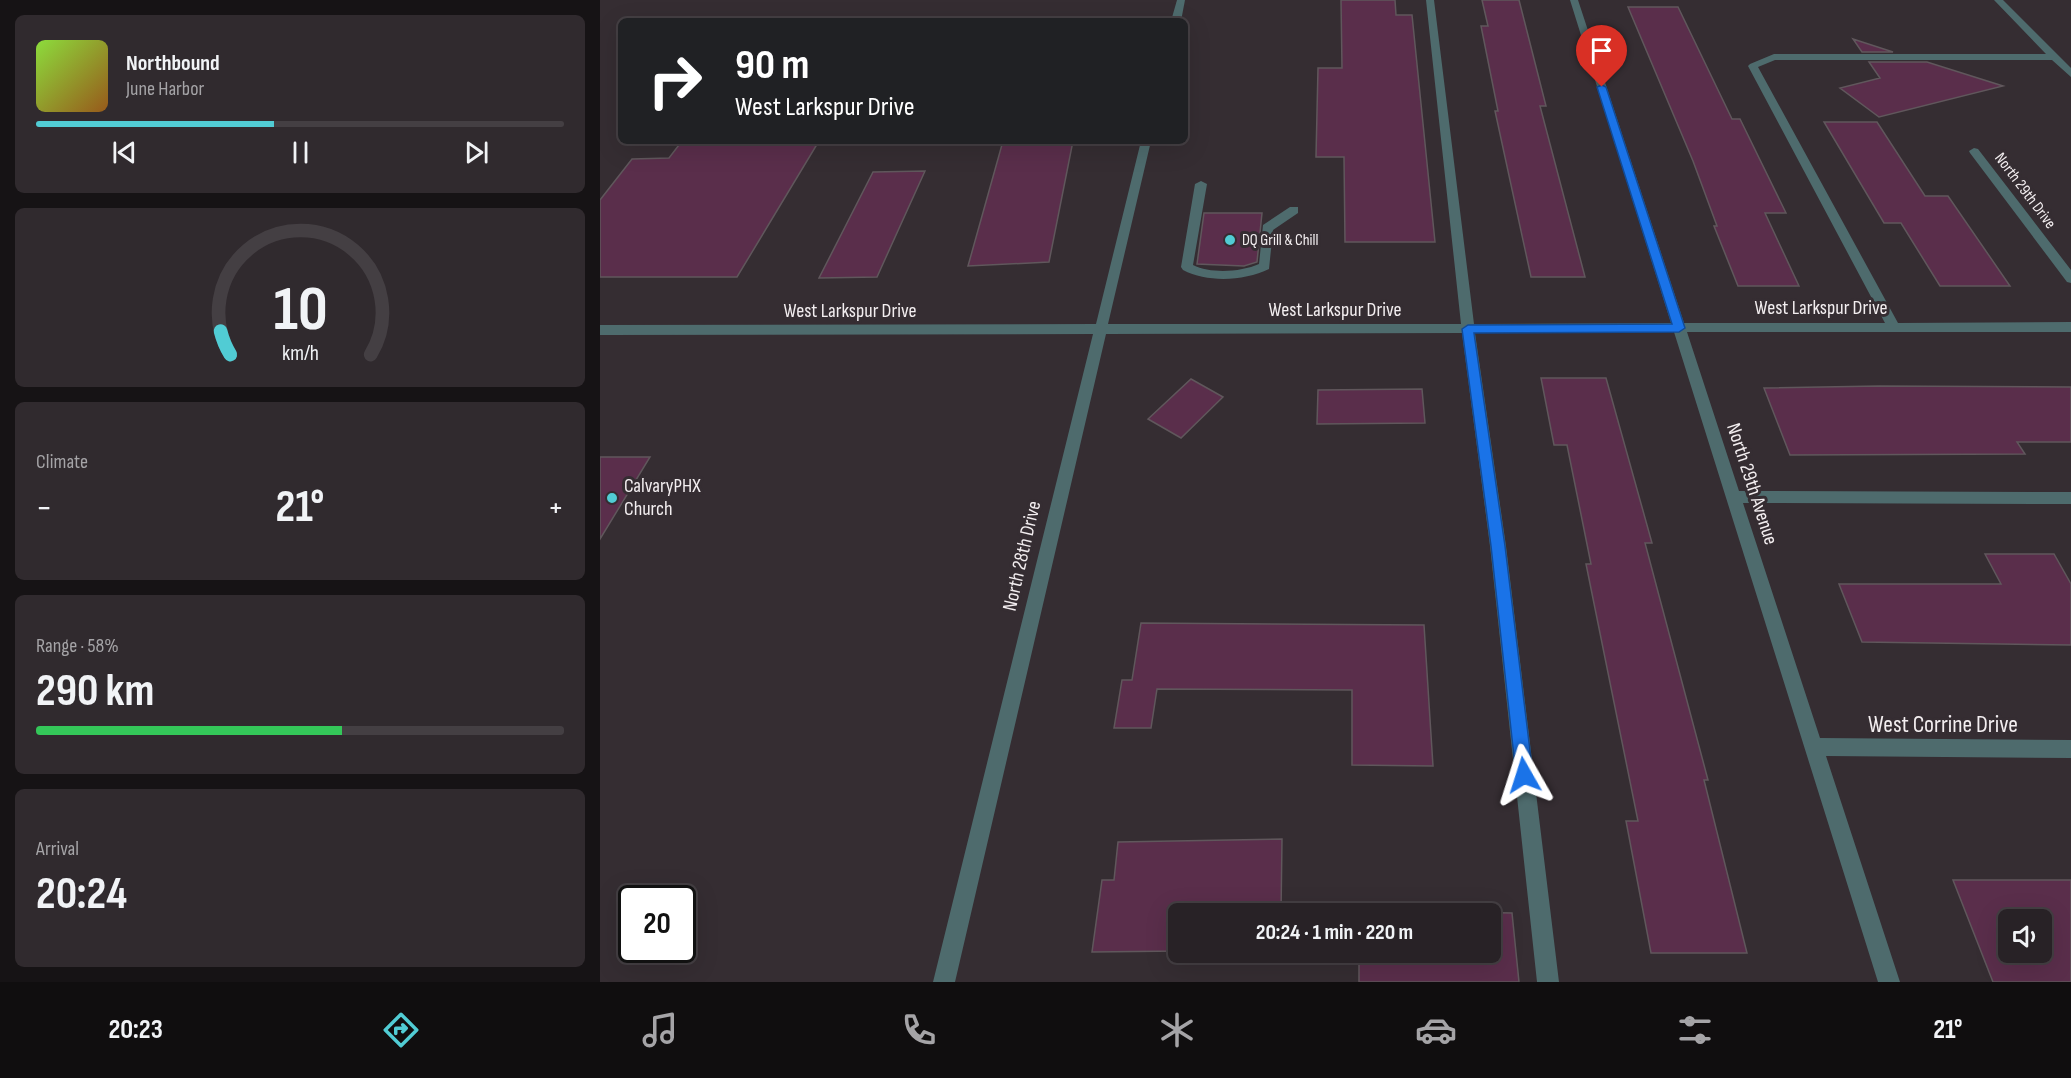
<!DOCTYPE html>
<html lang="en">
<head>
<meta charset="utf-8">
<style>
  body { margin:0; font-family:"Sofia Sans Condensed",sans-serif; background:#302a2e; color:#f1f3f6; height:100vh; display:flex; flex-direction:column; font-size:22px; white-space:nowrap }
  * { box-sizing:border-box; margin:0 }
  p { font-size:20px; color:#a5a4a7 }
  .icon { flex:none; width:33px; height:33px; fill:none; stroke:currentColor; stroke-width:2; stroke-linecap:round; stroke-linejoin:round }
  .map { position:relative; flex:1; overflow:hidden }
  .details { display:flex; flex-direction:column; gap:15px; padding:15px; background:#161315; width:600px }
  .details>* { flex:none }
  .top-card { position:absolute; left:18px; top:18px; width:570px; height:126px; border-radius:9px; box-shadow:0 6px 24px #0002,0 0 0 2px #443f43; background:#202124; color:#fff; overflow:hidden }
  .fabs { position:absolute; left:1398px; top:909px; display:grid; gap:12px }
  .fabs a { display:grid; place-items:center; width:54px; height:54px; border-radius:9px; background:#282226; box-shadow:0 6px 24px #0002,0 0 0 2px #443f43; font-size:30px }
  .speed { position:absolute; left:18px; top:885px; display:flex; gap:12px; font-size:30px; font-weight:700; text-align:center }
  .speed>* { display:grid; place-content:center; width:78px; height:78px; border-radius:50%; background:#282226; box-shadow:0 6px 24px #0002,0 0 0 2px #443f43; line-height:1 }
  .speed .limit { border:3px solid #111; border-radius:9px; background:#fff; color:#111 }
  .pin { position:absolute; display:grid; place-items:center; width:51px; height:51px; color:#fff; margin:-62px -26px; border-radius:50% 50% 50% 0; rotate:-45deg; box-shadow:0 0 6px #0007 }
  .pin .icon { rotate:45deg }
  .me { position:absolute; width:66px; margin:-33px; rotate:354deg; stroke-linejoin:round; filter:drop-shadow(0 0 4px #0008) }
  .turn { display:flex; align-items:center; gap:21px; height:126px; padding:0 18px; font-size:27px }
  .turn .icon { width:78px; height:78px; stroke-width:2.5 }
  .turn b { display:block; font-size:42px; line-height:51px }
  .big { font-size:45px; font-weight:700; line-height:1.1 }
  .details .tile { flex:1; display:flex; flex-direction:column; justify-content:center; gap:9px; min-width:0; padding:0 21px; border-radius:9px; background:#302a2e }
  .details .dial { align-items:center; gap:0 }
  .dial svg { height:156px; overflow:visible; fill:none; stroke:#443f43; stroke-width:7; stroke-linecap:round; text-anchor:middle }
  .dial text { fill:#f1f3f6; stroke:none }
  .song { display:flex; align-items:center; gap:18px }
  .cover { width:72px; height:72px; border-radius:9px; background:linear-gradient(135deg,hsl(90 70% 55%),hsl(30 70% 35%)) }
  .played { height:6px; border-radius:3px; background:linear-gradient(90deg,#51ccd4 45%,#443f43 45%) }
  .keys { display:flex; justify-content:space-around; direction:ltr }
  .heat { display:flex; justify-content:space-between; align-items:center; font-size:33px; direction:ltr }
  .charge { height:9px; border-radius:4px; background:linear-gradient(90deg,#34c759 58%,#443f43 0) }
  .trip { position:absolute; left:568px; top:903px; width:333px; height:60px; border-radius:9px; background:#282226; box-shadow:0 6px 24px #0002,0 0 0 2px #443f43; font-weight:700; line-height:60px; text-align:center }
  .dock { display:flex; height:96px; justify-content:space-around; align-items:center; background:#100e0f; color:#a5a4a7 }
  .dock .icon { width:42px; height:42px }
  .dock .active { color:#51ccd4 }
  .dock b { font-size:27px; color:#f1f3f6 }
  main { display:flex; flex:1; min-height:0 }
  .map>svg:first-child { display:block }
  .building { fill:#5a2e4b; stroke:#60575c; stroke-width:1.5; fill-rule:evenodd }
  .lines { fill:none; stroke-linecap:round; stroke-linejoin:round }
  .minor { fill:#4e6b6d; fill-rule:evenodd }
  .route { fill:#1a73e8; stroke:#114b97; stroke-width:1.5 }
  .poi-dot { fill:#51ccd4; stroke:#352d32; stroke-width:2 }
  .labels { text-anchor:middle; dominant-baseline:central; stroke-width:6; stroke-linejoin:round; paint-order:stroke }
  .far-street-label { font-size:16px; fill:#f3eef0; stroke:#352d32 }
  .far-poi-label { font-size:16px; fill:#f3eef0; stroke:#352d32; text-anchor:start }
  .street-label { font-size:20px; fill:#f3eef0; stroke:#352d32 }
  .poi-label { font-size:20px; fill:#f3eef0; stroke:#352d32; text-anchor:start }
  .near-street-label { font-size:24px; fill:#f3eef0; stroke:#352d32 }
</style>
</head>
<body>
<main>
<section class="details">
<div class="tile">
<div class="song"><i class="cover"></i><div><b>Northbound</b><p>June Harbor</p></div></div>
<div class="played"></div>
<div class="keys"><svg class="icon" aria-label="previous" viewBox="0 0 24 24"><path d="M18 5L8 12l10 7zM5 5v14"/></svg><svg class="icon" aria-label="pause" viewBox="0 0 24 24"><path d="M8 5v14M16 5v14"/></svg><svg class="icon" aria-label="next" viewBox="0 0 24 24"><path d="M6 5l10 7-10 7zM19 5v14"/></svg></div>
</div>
<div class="tile dial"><svg viewBox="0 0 100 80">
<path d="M14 69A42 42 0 1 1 86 69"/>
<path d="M14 69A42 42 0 0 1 9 57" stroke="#51ccd4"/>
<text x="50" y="56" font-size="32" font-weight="700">10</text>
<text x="50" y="72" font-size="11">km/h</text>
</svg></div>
<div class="tile"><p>Climate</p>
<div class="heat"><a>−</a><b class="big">21°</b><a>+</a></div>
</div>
<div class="tile"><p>Range · 58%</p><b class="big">290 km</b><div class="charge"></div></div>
<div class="tile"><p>Arrival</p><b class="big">20:24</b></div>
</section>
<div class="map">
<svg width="1471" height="982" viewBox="0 0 1471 982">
  <rect width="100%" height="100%" fill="#352d32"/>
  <path class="building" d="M741,0H795L796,15H812L835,242H745L744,157H716L718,68H742Z
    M882,0H919L946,106H940L985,277H931L895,111H898L881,26H888Z
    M1028,7H1078L1132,119H1140L1186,213H1165L1199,286H1138L1114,226H1117L1093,161Z
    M1253,39L1293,52H1262Z
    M1269,62H1327L1403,86L1279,117L1240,88L1280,78Z
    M1224,122H1277L1325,196H1348L1410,286H1340L1301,223H1284Z
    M82,141H219L137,277H0V200L32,159L69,158Z
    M403,141H473L449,262L368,266Z
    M325,171L277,277L219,278L273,172Z
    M604,213H662L657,262L644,266L597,264Z
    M941,378H1006L1052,543H1045L1108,780H1104L1147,953H1051L1026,821H1038L986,564H991L967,445H954Z
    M591,379L623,397L581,438L548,419Z
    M1279,386L1471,387V442H1417L1425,454L1190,455L1164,388Z
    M822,389L825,423L717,424L718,390Z
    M0,457H50L0,539Z
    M1385,554H1454L1471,584V645L1262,642L1239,584H1401Z
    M541,623L824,625L833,766L752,765V690L557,689L551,728H514L522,680H532Z
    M682,839L681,914H579V951L492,952L502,880H514L518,842Z
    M1353,880H1471V982H1393ZM1408,920H1442V952H1408Z
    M759,910L912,913L919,982H759V952H891V914H759Z"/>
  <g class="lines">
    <path class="minor" d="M577,0H585L581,21H571Z
      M826,0H834L874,324L1071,323L970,0H978L1084,323H1285L1148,66L1150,64L1174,54H1446L1394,0H1403L1471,68V77L1452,60H1175L1158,67L1298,323L1471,322V332H1087L1139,491L1471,492V504L1143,503L1220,738L1471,740V758L1226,756L1300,982H1278L1074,332L875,333L906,546L959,982H937L890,546L862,333L506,334L355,982H333L493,334L0,335V325L496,324L541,141H551L508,324H861Z
      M1374,148L1378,149L1471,270V283L1467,282L1370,153L1369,151Z
      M601,181L607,184L593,265C611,274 641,272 659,264L663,225L690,207H698V213L673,230L669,269C644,281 608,283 583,270L581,267L595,184Z"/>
  </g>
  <path class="route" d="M1002,85L1006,87L1085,328L1079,332L874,333L905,546L933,775L930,781L924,784L918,781L916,775L891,546L862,329L868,325L1072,324L997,87Z"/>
  <g class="poi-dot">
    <circle cx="630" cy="240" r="6"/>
    <circle cx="12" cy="498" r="6"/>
  </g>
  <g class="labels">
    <g class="far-street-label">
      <text transform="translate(1425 191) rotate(53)">North 29th Drive</text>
    </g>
    <g class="far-poi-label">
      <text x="642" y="240">DQ Grill &amp; Chill</text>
    </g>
    <g class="street-label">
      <text x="1221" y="308">West Larkspur Drive</text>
      <text x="735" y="310">West Larkspur Drive</text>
      <text x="250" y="311">West Larkspur Drive</text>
      <text transform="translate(1152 484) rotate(72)">North 29th Avenue</text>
      <text transform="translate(422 556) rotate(-77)">North 28th Drive</text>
    </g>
    <g class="poi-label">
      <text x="24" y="486">CalvaryPHX<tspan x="24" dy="23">Church</tspan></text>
    </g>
    <g class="near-street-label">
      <text x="1343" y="724">West Corrine Drive</text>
    </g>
  </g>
</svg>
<div class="fabs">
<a><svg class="icon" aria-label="sound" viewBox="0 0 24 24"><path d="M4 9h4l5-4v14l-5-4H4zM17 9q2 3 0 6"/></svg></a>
</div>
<div class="speed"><div class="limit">20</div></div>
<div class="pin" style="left:1002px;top:87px;background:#d93025"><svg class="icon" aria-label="arrive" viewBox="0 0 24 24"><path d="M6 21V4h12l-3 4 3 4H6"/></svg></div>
<svg class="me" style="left:924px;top:775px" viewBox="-20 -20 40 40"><path d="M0-17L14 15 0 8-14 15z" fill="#1a73e8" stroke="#fff" stroke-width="4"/></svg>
<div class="trip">20:24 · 1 min · 220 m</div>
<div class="top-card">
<div class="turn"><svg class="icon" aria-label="right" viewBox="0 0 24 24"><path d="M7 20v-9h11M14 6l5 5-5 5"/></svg><div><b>90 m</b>West Larkspur Drive</div></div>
</div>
</div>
</main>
<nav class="dock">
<b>20:23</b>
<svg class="icon active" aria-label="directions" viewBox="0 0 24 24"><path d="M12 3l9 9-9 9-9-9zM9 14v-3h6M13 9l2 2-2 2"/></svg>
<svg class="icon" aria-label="music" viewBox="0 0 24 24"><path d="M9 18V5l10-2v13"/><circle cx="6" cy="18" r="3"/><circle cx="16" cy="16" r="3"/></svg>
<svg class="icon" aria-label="phone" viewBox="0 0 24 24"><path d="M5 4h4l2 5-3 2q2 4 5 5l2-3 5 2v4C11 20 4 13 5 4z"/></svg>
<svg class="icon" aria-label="climate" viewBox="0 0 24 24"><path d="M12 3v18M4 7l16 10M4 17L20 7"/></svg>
<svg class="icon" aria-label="car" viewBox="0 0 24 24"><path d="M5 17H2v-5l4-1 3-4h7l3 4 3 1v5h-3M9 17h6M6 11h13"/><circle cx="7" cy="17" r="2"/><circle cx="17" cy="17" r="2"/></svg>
<svg class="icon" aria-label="filters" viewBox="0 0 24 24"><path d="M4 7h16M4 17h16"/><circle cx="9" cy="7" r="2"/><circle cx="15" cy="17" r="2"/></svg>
<b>21°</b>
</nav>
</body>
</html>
